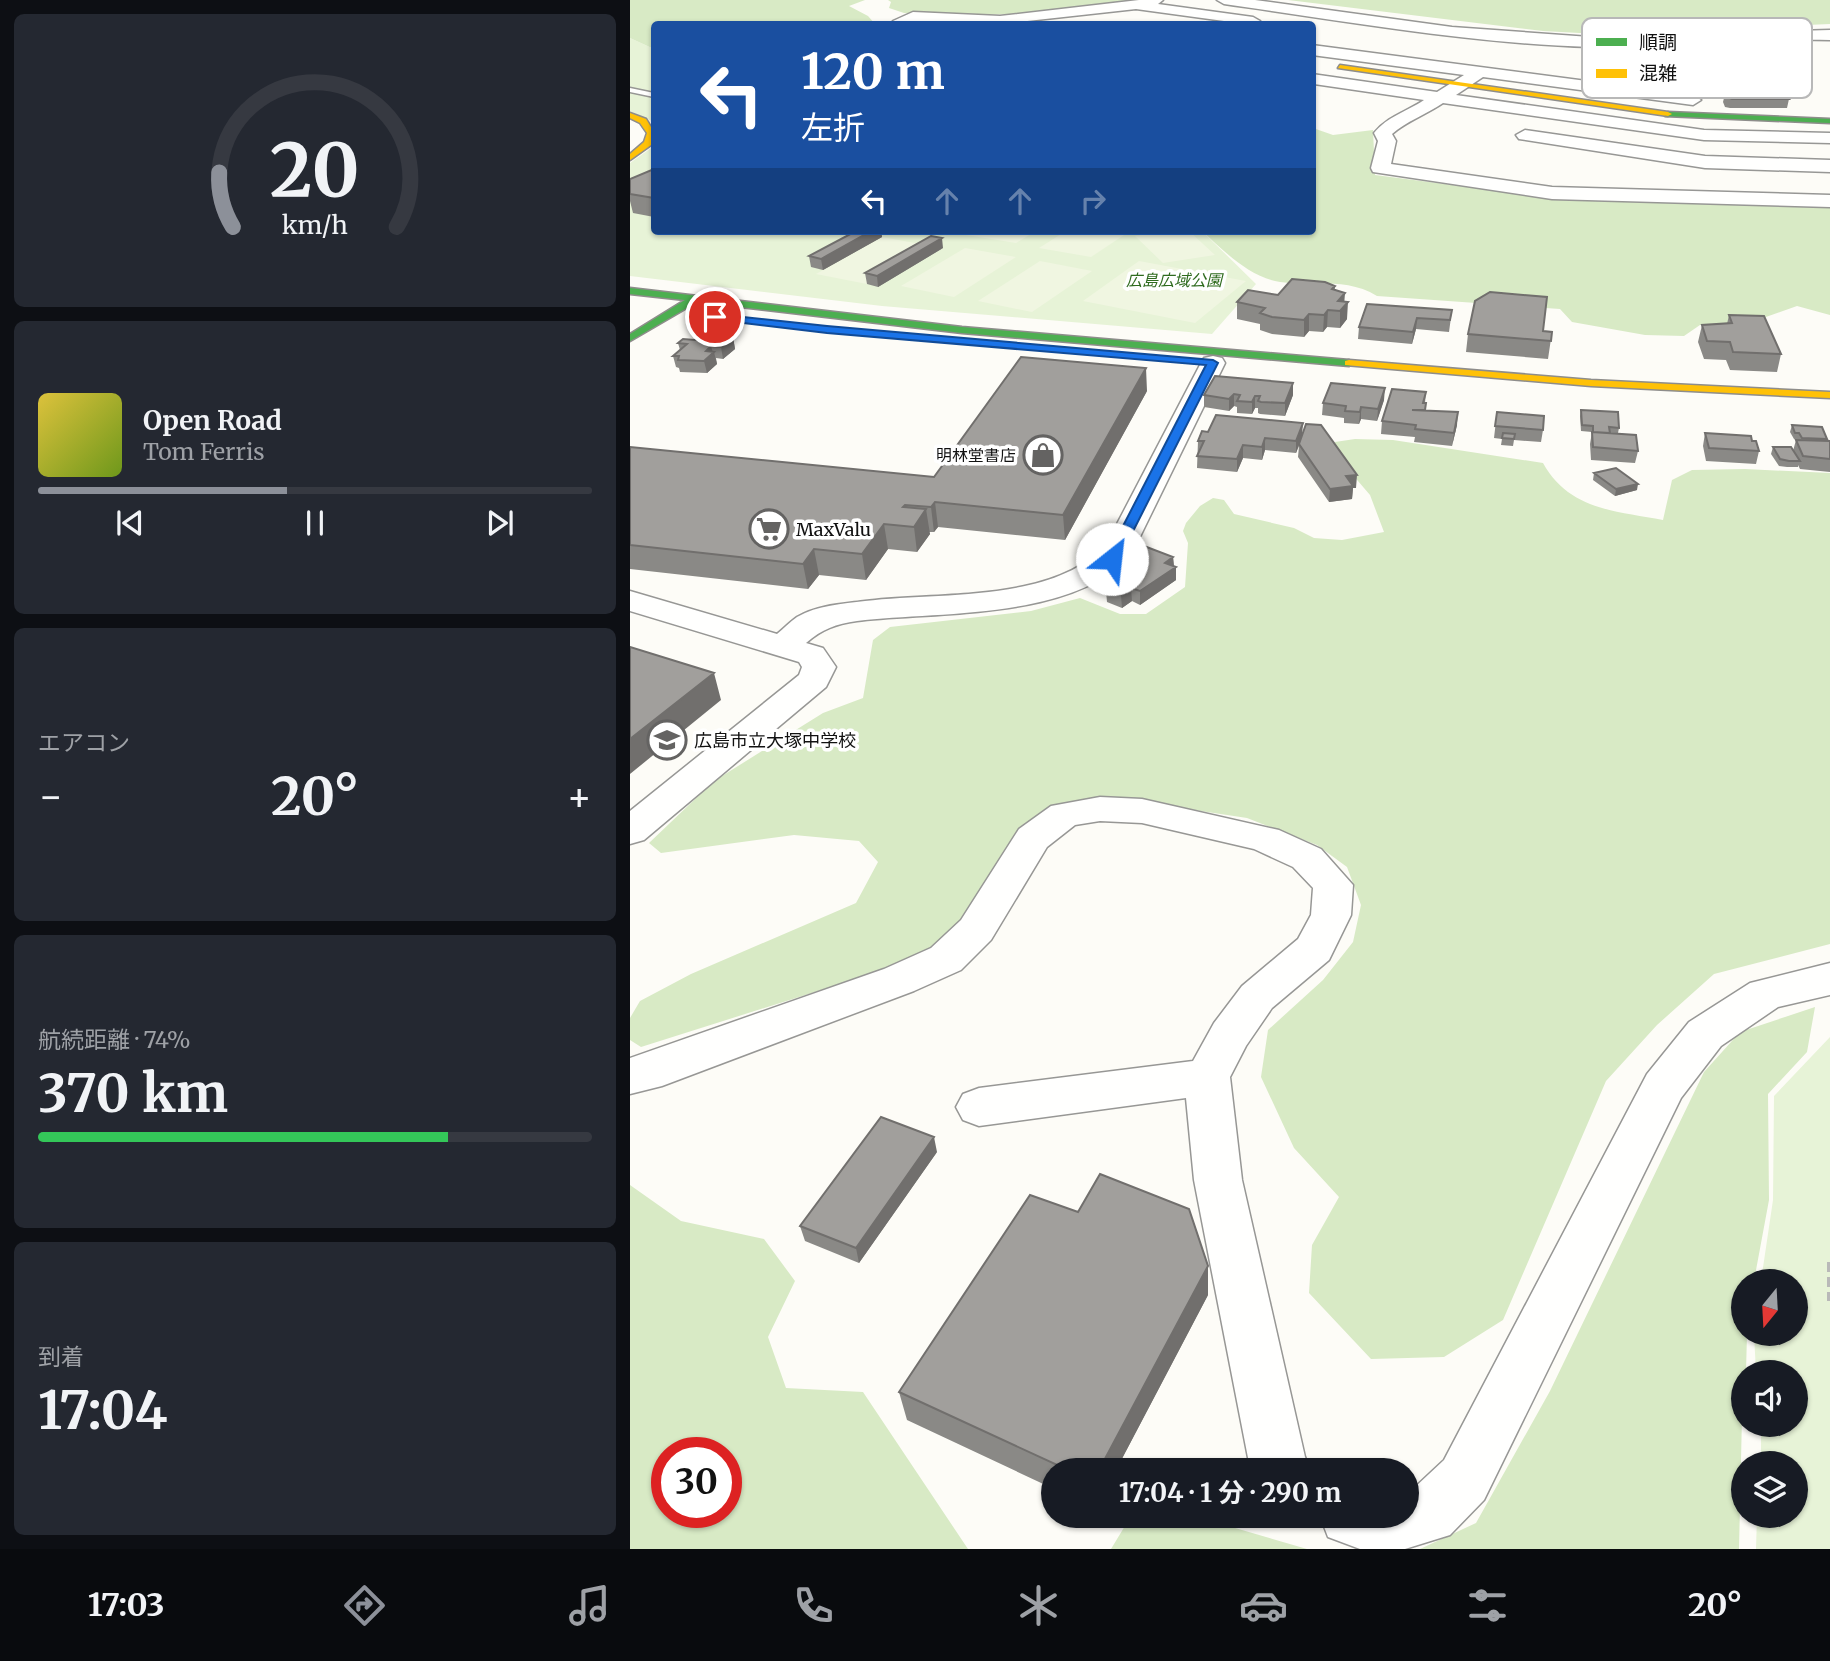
<!DOCTYPE html>
<html lang="ja">
<head>
<meta charset="utf-8">
<style>
  body { margin:0; font-family:Merriweather,"Noto Sans JP",serif; background:#242831; color:#f1f3f6; height:100vh; display:flex; flex-direction:column; font-size:26px; white-space:nowrap }
  * { box-sizing:border-box; margin:0 }
  p { font-size:23px; color:#9ea1a6 }
  .icon { flex:none; width:38px; height:38px; fill:none; stroke:currentColor; stroke-width:2; stroke-linecap:round; stroke-linejoin:round }
  .map { position:relative; flex:1; overflow:hidden }
  .sheet { display:flex; flex-direction:column; gap:14px; padding:14px; background:#0d0f14; width:630px }
  .sheet>* { flex:none }
  .banner { position:absolute; left:21px; top:21px; width:665px; height:214px; border-radius:7px; box-shadow:0 2px 5px #0004; background:#1a4fa0; color:#fff; overflow:hidden }
  .needle { width:46px; rotate:198deg }
  .controls { position:absolute; left:1101px; top:1269px; display:grid; gap:14px }
  .controls a { display:grid; place-items:center; width:77px; height:77px; border-radius:50%; background:#171b24; box-shadow:0 2px 5px #0004; font-size:35px }
  .speed { position:absolute; left:21px; top:1437px; display:flex; gap:14px; font-size:35px; font-weight:700; text-align:center }
  .speed>* { display:grid; place-content:center; width:91px; height:91px; border-radius:50%; background:#171b24; box-shadow:0 2px 5px #0004; line-height:1 }
  .speed .limit { border:10px solid #d22; background:#fff; color:#111 }
  .pin { position:absolute; display:grid; place-items:center; width:60px; height:60px; color:#fff; margin:-30px; border:4px solid #fff; border-radius:50%; box-shadow:0 2px 7px #0007 }
  .me { position:absolute; width:77px; margin:-38px; rotate:29deg; stroke-linejoin:round; filter:drop-shadow(0 0 5px #0008) }
  .turn { display:flex; align-items:center; gap:24px; height:147px; padding:0 35px; font-size:32px }
  .turn .icon { width:91px; height:91px; stroke-width:2.5 }
  .turn b { display:block; font-size:49px; line-height:60px }
  .lanes { display:flex; align-items:center; height:66px; padding:0 35px; background:#0003; justify-content:center; gap:35px; direction:ltr }
  .lanes .off { opacity:.35 }
  .big { font-size:52px; font-weight:700; line-height:1.1 }
  .sheet .tile { flex:1; display:flex; flex-direction:column; justify-content:center; gap:10px; min-width:0; padding:0 24px; border-radius:10px; background:#242831 }
  .sheet .dial { align-items:center; gap:0 }
  .dial svg { height:182px; overflow:visible; fill:none; stroke:#363941; stroke-width:7; stroke-linecap:round; text-anchor:middle }
  .dial text { fill:#f1f3f6; stroke:none }
  .song { display:flex; align-items:center; gap:21px }
  .cover { width:84px; height:84px; border-radius:10px; background:linear-gradient(135deg,hsl(50 70% 55%),hsl(80 70% 35%)) }
  .played { height:7px; border-radius:4px; background:linear-gradient(90deg,#8c9099 45%,#363941 45%) }
  .keys { display:flex; justify-content:space-around; direction:ltr }
  .heat { display:flex; justify-content:space-between; align-items:center; font-size:38px; direction:ltr }
  .charge { height:10px; border-radius:5px; background:linear-gradient(90deg,#34c759 74%,#363941 0) }
  .trip { position:absolute; left:411px; top:1458px; width:378px; height:70px; border-radius:35px; background:#171b24; box-shadow:0 2px 5px #0004; font-weight:700; line-height:70px; text-align:center }
  .tab-bar { display:flex; height:112px; justify-content:space-around; align-items:center; background:#090b0e; color:#9ea1a6 }
  .tab-bar .icon { width:49px; height:49px }
  .tab-bar .active { color:#8c9099 }
  .tab-bar b { font-size:32px; color:#f1f3f6 }
  main { display:flex; flex:1; min-height:0 }
  .map>svg:first-child { display:block }
  .green { fill:#e7f3d7 }
  .forest { fill:#d8eac5; fill-rule:evenodd }
  .pitch { fill:#f0f6e1 }
  .lines { fill:none; stroke-linecap:round; stroke-linejoin:round }
  .lane-casing { stroke:#979795; stroke-width:3 }
  .street-casing { stroke:#979795; stroke-width:3 }
  .fast-casing { stroke:#8e8d8b; stroke-width:3 }
  .slow-casing { stroke:#8e8d8b; stroke-width:3 }
  .path { stroke:#b9b9b8; stroke-width:6; stroke-dasharray:10 5; stroke-linecap:butt }
  .lane { fill:#fffffe; fill-rule:evenodd }
  .street { fill:#fffffe; fill-rule:evenodd }
  .fast { fill:#4caf50; fill-rule:evenodd }
  .slow { fill:#ffc107; fill-rule:evenodd }
  .wall { fill:#8a8986 }
  .shaded-wall { fill:#716f6d }
  .building { fill:#a19f9c; stroke:#716f6d; stroke-width:2 }
  .route { fill:#1a73e8; stroke:#114b97; stroke-width:2 }
  .labels { text-anchor:middle; dominant-baseline:central; stroke-width:7; stroke-linejoin:round; paint-order:stroke }
  .far-park-label { font-size:16px; font-style:italic; fill:#2f6b1f; stroke:#fff }
  .far-poi-label { font-size:16px; fill:#111; stroke:#fff; text-anchor:end }
  .poi-label { font-size:18px; fill:#111; stroke:#fff; text-anchor:start }
  .key { fill:#fff; stroke:#b8b8b8; stroke-width:2 }
  .key-label { font-size:19px; fill:#111 }
</style>
</head>
<body>
<main>
<section class="sheet">
<div class="tile dial"><svg viewBox="0 0 100 80">
<path d="M14 69A42 42 0 1 1 86 69"/>
<path d="M14 69A42 42 0 0 1 8 45" stroke="#8c9099"/>
<text x="50" y="56" font-size="32" font-weight="700">20</text>
<text x="50" y="72" font-size="11">km/h</text>
</svg></div>
<div class="tile">
<div class="song"><i class="cover"></i><div><b>Open Road</b><p>Tom Ferris</p></div></div>
<div class="played"></div>
<div class="keys"><svg class="icon" aria-label="previous" viewBox="0 0 24 24"><path d="M18 5L8 12l10 7zM5 5v14"/></svg><svg class="icon" aria-label="pause" viewBox="0 0 24 24"><path d="M8 5v14M16 5v14"/></svg><svg class="icon" aria-label="next" viewBox="0 0 24 24"><path d="M6 5l10 7-10 7zM19 5v14"/></svg></div>
</div>
<div class="tile"><p>エアコン</p>
<div class="heat"><a>−</a><b class="big">20°</b><a>+</a></div>
</div>
<div class="tile"><p>航続距離 · 74%</p><b class="big">370 km</b><div class="charge"></div></div>
<div class="tile"><p>到着</p><b class="big">17:04</b></div>
</section>
<div class="map">
<svg width="1200" height="1549" viewBox="0 0 1200 1549">
  <rect width="100%" height="100%" fill="#fdfcf7"/>
  <path class="green" d="M0,38L24,49V122L0,111Z
    M24,146V231H572L626,284L582,334L252,306L0,276V163Z
    M1200,1037V1549H1126L1127,1516H1166V1463H1131V1425L1166,1424V1372H1126L1124,1334H1166V1281H1131L1143,1200L1144,1096Z"/>
  <path class="forest" d="M0,0H235L219,6L238,16L245,24H24V49L0,38Z
    M258,0H512C433,15 354,17 274,13L259,8L261,2Z
    M658,0H1200V24L968,34L913,31Z
    M683,128L703,135L743,130L745,175L924,198L1196,201L1200,203V315L1167,306L1116,324L1070,325L1054,336L1015,335L942,322L930,309L747,296C716,277 683,287 650,282C619,277 594,251 572,231H682Z
    M725,439L763,440L913,463C939,510 986,511 1033,520L1042,480L1062,470L1115,469L1200,473V944L1084,974L1027,1025L976,1081L873,1320L814,1357L741,1359L679,1293L682,1245L709,1197L664,1148L631,1077L638,1030L693,980L723,942L731,905L717,867L687,845L617,818L485,798L439,806L325,933L295,954L251,971L11,1047L0,1040V1018L10,1001L61,974L226,903L248,862L229,841L164,835L31,853L19,843L84,781L193,713L233,698L243,640L260,627L401,611L450,598L490,614H516L555,587L558,543L553,531L556,523L570,506L583,498L594,500L604,514L664,528L684,538L712,540L754,532L740,495L704,453L705,442Z
    M1185,1007L1177,1052L1138,1094L1139,1200L1124,1281H1113V1334H1117L1116,1372H1113L1109,1549H790L846,1523L920,1391L1074,1072L1110,1032Z
    M0,1185L51,1221L134,1239L165,1281L138,1337L156,1388L233,1392L338,1549H0ZM37,1452H96V1512H37Z
    M501,1516H564L677,1549H481Z"/>
  <path class="pitch" d="M342,231H406L386,243L336,235Z
    M436,231H500L461,257L409,248Z
    M539,231H559L585,255L533,263L505,236Z
    M252,237L301,246L237,284L186,274Z
    M335,248L386,257L324,297L271,286Z
    M410,261L462,271L402,312L348,301Z
    M509,261L616,281L565,323L453,301Z"/>
  <g class="lines">
    <g class="lane-casing">
      <path id="lane" d="M0,88L24,93V97L0,92Z"/>
    </g>
    <g class="street-casing">
      <path id="street" d="M509,0H533L528,4L623,17L630,21L628,24H616L506,9L370,24L291,21L293,24H266L263,21L283,12L370,16Z
        M587,0H625L822,27L960,37L1200,30V40C1120,38 1040,49 960,47C837,43 715,21 594,4Z
        M682,45L1063,95L1071,100L1063,105L853,77L826,95L1074,130L1200,133V143L1074,140L813,103C797,114 775,122 762,134L766,141L761,164L922,187L1200,195V207L922,199L743,172L741,168L748,141L744,133C758,116 776,112 794,100L684,84L682,74L807,92L834,75L682,55Z
        M895,130L1075,156L1200,160V172L1075,168L889,139L886,135Z
        M583,356L592,358L595,363L504,549C454,621 307,611 227,621C206,624 192,629 176,643L193,648L206,667L196,687L14,840L0,844V811L169,675L172,667L169,662L0,611V591L147,634C153,629 160,622 167,617C188,605 212,604 235,601C308,592 423,603 476,545L571,363L574,358Z
        M470,797L512,799L649,830L691,849L723,885L721,915L699,960L642,1008L616,1046L600,1077L612,1180L675,1457L681,1470L620,1468L564,1180L556,1098L349,1126L333,1120L326,1107L333,1094L349,1088L563,1061L584,1023L612,986L668,939L681,915L683,888L663,867L624,849L512,823L470,821L445,825L417,847L361,940L331,970L284,991L32,1086L0,1094V1058L254,969L301,948L331,920L389,829L421,806Z
        M1200,963V995L1148,1007L1091,1046L1051,1098L854,1500L820,1535L775,1549H730L698,1537L690,1516H777V1490L784,1488L814,1460L1017,1074L1059,1022L1120,983Z"/>
    </g>
    <g class="fast-casing">
      <path id="fast" d="M1038,112L1200,119V123L1035,116Z
        M0,288L332,327L719,360L724,363L719,366L332,333L67,302L0,341V334L55,300L0,294Z"/>
    </g>
    <g class="slow-casing">
      <path id="slow" d="M710,65L1038,112L1042,114L1038,116L708,68Z
        M0,113L16,119L24,132L21,145L0,160V154L14,142L17,133L10,123L0,118Z
        M719,360L961,380L1200,392V398L961,386L715,365V361Z"/>
    </g>
    <path class="path" d="M1200,1262V1301"/>
    <use href="#lane" class="lane"/>
    <use href="#street" class="street"/>
    <use href="#fast" class="fast"/>
    <use href="#slow" class="slow"/>
  </g>
  <path class="wall" d="M1063,35L1133,56L1132,60L1157,84L1155,95L1159,99L1157,108H1100L1095,107L1093,102L1094,98L1087,96L1075,72L1076,66L1071,65L1061,47Z
    M24,169V217L3,213L0,201V179Z
    M226,231H251L252,237L193,270L181,267L179,256Z
    M313,248L248,287L237,284L235,273Z
    M705,286V290L714,302L717,319L710,328L697,327L693,332L679,331L674,337L642,334L630,330V324L607,319V302Z
    M822,310L819,332L786,329L782,344L728,339L729,327Z
    M1099,315L1151,354L1147,372L1100,370L1096,360L1074,359L1068,342L1072,325L1097,324Z
    M913,331L922,332L918,359L836,352L838,334Z
    M103,337L105,349L93,359L86,358L87,364L77,373L50,372L49,368L46,367L43,356L50,350L48,343L65,340Z
    M663,383V395L655,416L630,414L628,413V408H625L622,414L607,413V407L604,406L599,411L574,407V395Z
    M517,391L435,540L308,527L304,532H299L300,534L287,552L258,549L236,580L189,575L178,589L0,569V447L304,477Z
    M796,392L795,403H796V410L827,425L822,446L784,442L785,437L751,434L752,421Z
    M754,400L747,421L731,419L729,424L714,423V418L692,415L693,403Z
    M951,410L989,428L988,433L1008,451L1005,463L961,460L960,444L962,432L951,431L950,416Z
    M867,412L913,430L911,442L884,440L883,446L871,445L872,439L864,438Z
    M1162,425L1197,439V441H1200V472L1170,469L1168,465V467H1157L1149,466L1141,454L1143,447L1163,451L1166,440L1168,439H1164L1160,432Z
    M1075,433L1122,441L1129,451L1126,464L1076,461L1073,446Z
    M672,434L726,488H723L722,499L699,502L668,457L669,446L666,453L635,450L632,460L613,458L607,472L567,468L568,441Z
    M964,473L1007,490L985,496L963,480Z
    M543,557L544,566L546,567V580L510,605L502,601L492,608L477,602L476,591L471,589L470,576Z
    M307,1152L229,1263L175,1241L170,1226Z
    M578,1295L486,1470H424V1489L277,1420L269,1392Z"/>
  <path class="shaded-wall" d="M241,231H251L252,237L193,270L191,259Z
    M312,238L313,248L248,287L247,276Z
    M715,293L714,306L718,302L717,319L710,328V311L708,301Z
    M698,310L697,327L693,332L694,315Z
    M679,314V331L674,337V320Z
    M787,318L786,329L782,344L783,332Z
    M103,337L105,349L93,359L91,347Z
    M81,346L83,353L84,352L87,364L77,373L74,361L76,351Z
    M516,368L517,391L435,540L433,515Z
    M663,383V395L655,416V403Z
    M755,388L754,400L747,421L748,409Z
    M604,394V406L599,411V399Z
    M625,396V408L622,414V402Z
    M731,407V419L729,424L730,412Z
    M828,412L827,425L822,446L824,433Z
    M673,423L672,436L666,453V441Z
    M635,438V450L632,460V447Z
    M613,445V458L607,472V459Z
    M727,475L726,488H723L722,499L699,502L700,489L716,476Z
    M1008,484L1007,490L985,496L986,489Z
    M305,502L308,527L304,532L301,507Z
    M296,509L300,534L287,552L284,527Z
    M254,524L258,549L236,580L232,554Z
    M184,549L189,575L178,589L173,564Z
    M543,557L544,568L546,567V580L510,605V591L535,563Z
    M501,588L502,601L492,608L491,595Z
    M84,673L91,700L0,774V739Z
    M304,1137L307,1152L229,1263L226,1248Z
    M578,1266V1295L486,1470H469Z"/>
  <path class="building" d="M1095,93L1156,95L1159,99H1102L1097,97Z
    M24,169V198L0,194V179Z
    M226,231H241L191,259L179,256Z
    M301,236L312,238L247,276L235,273Z
    M662,279L695,282L705,286L702,289L715,293L708,301L718,302L710,311L698,310L694,315L679,314L674,320L642,317L630,313L635,308L607,302L618,290L648,295Z
    M860,292L917,297L913,331L922,332L921,341L838,334L845,301Z
    M737,304L822,310L820,320L787,318L783,332L729,327Z
    M1099,315L1134,316L1151,354L1103,352L1100,342L1077,341L1072,325L1102,323Z
    M72,334L103,337L91,347L81,346L76,351L84,352L74,361L48,360L49,356H43L57,344L48,343L53,339L65,340Z
    M391,357L516,368L433,515L305,502L301,507L275,505L273,507L296,509L284,527L254,524L232,554L184,549L173,564L0,545V447L304,477Z
    M585,376L663,383L655,403L631,402L628,401L630,396H625L622,402L607,401L610,395L604,394L599,399L574,395Z
    M701,383L755,388L748,409L731,407L730,412L715,411L716,406L693,403Z
    M762,389L796,392L793,403H796L795,410H782L828,412L824,433L785,429L786,425L752,421Z
    M951,410L988,412L989,428L979,427L980,433L963,432V426L952,425Z
    M867,412L914,416L913,430L865,426Z
    M586,415L673,423L666,441L635,438L632,447L613,445L607,459L567,456L574,441H568L572,431L578,432Z
    M676,424L691,425L727,475L716,476L723,486L700,489L669,444Z
    M1162,425L1192,427L1197,439L1172,438L1169,433H1165Z
    M962,432L1006,435L1008,451L963,447Z
    M873,433L885,434L884,439L872,438Z
    M1075,433L1121,436L1122,441H1126L1129,451L1079,448Z
    M1166,440L1200,441V459L1173,456Z
    M1143,447H1161L1170,461H1159L1150,459Z
    M986,468L1008,484L986,489L964,473Z
    M514,546L543,557L535,563L546,567L510,591L501,588L491,595L476,589L486,581L470,576Z
    M0,647L84,673L0,739Z
    M251,1117L304,1137L226,1248L170,1226Z
    M470,1174L559,1209L578,1266L469,1470H438L269,1392L400,1195L448,1212Z"/>
  <path class="route" d="M85,314L197,326L583,360L588,363L489,559L482,563L476,559L576,365L197,333L81,319L80,317Z"/>
  <defs>
    <g id="shop-ring" transform="scale(2.0125)"><circle r="9.5" fill="#fff" stroke="#646362" stroke-width="1.5"/><path d="M-5-2.5h2.3a2.7 3.5 0 0 1 5.4 0H5L5.5 6h-11ZM-1.5-2.5h3a1.5 2.3 0 0 0-3 0Z" fill="#646362"/></g>
    <g id="supermarket-ring" transform="scale(2.0125)"><circle r="9.5" fill="#fff" stroke="#646362" stroke-width="1.5"/><path d="M-6-5.5h2.5l.6 2H6L4.5 2H-2.5L-4.4-4H-6ZM-1.5 3.2a1.3 1.3 0 1 0 .1 0ZM3 3.2a1.3 1.3 0 1 0 .1 0Z" fill="#646362"/></g>
    <g id="school-ring" transform="scale(2.0125)"><circle r="9.5" fill="#fff" stroke="#646362" stroke-width="1.5"/><path d="M0-5L7-2L0 1L-7-2ZM-4 1L0 2.5L4 1V4Q0 6-4 4Z" fill="#646362"/></g>
  </defs>
  <g fill-rule="evenodd">
    <use href="#shop-ring" x="413" y="455"/>
    <use href="#supermarket-ring" x="139" y="529"/>
    <use href="#school-ring" x="37" y="740"/>
  </g>
  <g class="labels">
    <g class="far-park-label">
      <text x="544" y="280">広島広域公園</text>
    </g>
    <g class="far-poi-label">
      <text x="386" y="455">明林堂書店</text>
    </g>
    <g class="poi-label">
      <text x="166" y="529">MaxValu</text>
      <text x="64" y="740">広島市立大塚中学校</text>
    </g>
  </g>
  <rect x="952" y="18" width="230" height="80" rx="10" class="key"/>
  <rect x="966" y="38" width="31" height="8" fill="#4caf50"/>
  <rect x="966" y="69" width="31" height="9" fill="#ffc107"/>
  <g class="key-label">
    <text x="1009" y="49">順調</text>
    <text x="1009" y="80">混雑</text>
  </g>
</svg>
<div class="controls">
<a><svg class="needle" viewBox="-14 -14 28 28"><path d="M0-13l5 13h-10z" fill="#e53935"/><path d="M0 13l5-13h-10z" fill="#9ea1a6"/></svg></a>
<a><svg class="icon" aria-label="sound" viewBox="0 0 24 24"><path d="M4 9h4l5-4v14l-5-4H4zM17 9q2 3 0 6"/></svg></a>
<a><svg class="icon" aria-label="layers" viewBox="0 0 24 24"><path d="M12 4l9 5-9 5-9-5zM3 14l9 5 9-5"/></svg></a>
</div>
<div class="speed"><div class="limit">30</div></div>
<div class="pin" style="left:85px;top:317px;background:#d93025"><svg class="icon" aria-label="arrive" viewBox="0 0 24 24"><path d="M6 21V4h12l-3 4 3 4H6"/></svg></div>
<svg class="me" style="left:482px;top:559px" viewBox="-20 -20 40 40"><circle r="19" fill="#fff"/><path d="M0-13L10 11 0 6-10 11z" fill="#1a73e8"/></svg>
<div class="trip">17:04 · 1 分 · 290 m</div>
<div class="banner">
<div class="turn"><svg class="icon" aria-label="left" viewBox="0 0 24 24"><path d="M17 20v-9H6M10 6l-5 5 5 5"/></svg><div><b>120 m</b>左折</div></div>
<div class="lanes"><svg class="icon" aria-label="left" viewBox="0 0 24 24"><path d="M17 20v-9H6M10 6l-5 5 5 5"/></svg><svg class="icon off" aria-label="ahead" viewBox="0 0 24 24"><path d="M12 20V5M6 11l6-6 6 6"/></svg><svg class="icon off" aria-label="ahead" viewBox="0 0 24 24"><path d="M12 20V5M6 11l6-6 6 6"/></svg><svg class="icon off" aria-label="right" viewBox="0 0 24 24"><path d="M7 20v-9h11M14 6l5 5-5 5"/></svg></div>
</div>
</div>
</main>
<nav class="tab-bar">
<b>17:03</b>
<svg class="icon active" aria-label="directions" viewBox="0 0 24 24"><path d="M12 3l9 9-9 9-9-9zM9 14v-3h6M13 9l2 2-2 2"/></svg>
<svg class="icon" aria-label="music" viewBox="0 0 24 24"><path d="M9 18V5l10-2v13"/><circle cx="6" cy="18" r="3"/><circle cx="16" cy="16" r="3"/></svg>
<svg class="icon" aria-label="phone" viewBox="0 0 24 24"><path d="M5 4h4l2 5-3 2q2 4 5 5l2-3 5 2v4C11 20 4 13 5 4z"/></svg>
<svg class="icon" aria-label="climate" viewBox="0 0 24 24"><path d="M12 3v18M4 7l16 10M4 17L20 7"/></svg>
<svg class="icon" aria-label="car" viewBox="0 0 24 24"><path d="M5 17H2v-5l4-1 3-4h7l3 4 3 1v5h-3M9 17h6M6 11h13"/><circle cx="7" cy="17" r="2"/><circle cx="17" cy="17" r="2"/></svg>
<svg class="icon" aria-label="filters" viewBox="0 0 24 24"><path d="M4 7h16M4 17h16"/><circle cx="9" cy="7" r="2"/><circle cx="15" cy="17" r="2"/></svg>
<b>20°</b>
</nav>
</body>
</html>
